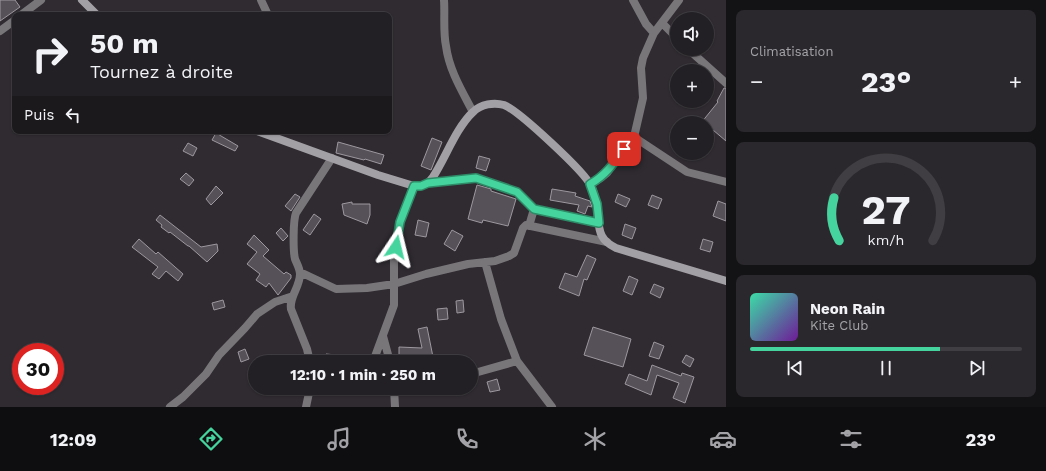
<!DOCTYPE html>
<html lang="fr">
<head>
<meta charset="utf-8">
<style>
  body { margin:0; font-family:"Work Sans",sans-serif; background:#2b282d; color:#f1f3f6; height:100vh; display:flex; flex-direction:column; font-size:15px; white-space:nowrap }
  * { box-sizing:border-box; margin:0 }
  p { font-size:13px; color:#a3a3a7 }
  .icon { flex:none; width:22px; height:22px; fill:none; stroke:currentColor; stroke-width:2; stroke-linecap:round; stroke-linejoin:round }
  .map { position:relative; flex:1; overflow:hidden }
  .details { display:flex; flex-direction:column; gap:10px; padding:10px; background:#131214; width:320px }
  .details>* { flex:none }
  .top-card { position:absolute; left:12px; top:12px; width:380px; height:122px; border-radius:8px; box-shadow:0 1px 3px #0004,0 0 0 1px #403e42; background:#232025; color:#f1f3f6; overflow:hidden }
  .controls { position:absolute; left:670px; top:12px; display:grid; gap:8px }
  .controls a { display:grid; place-items:center; width:44px; height:44px; border-radius:50%; background:#232025; box-shadow:0 1px 3px #0004,0 0 0 1px #403e42; font-size:20px }
  .speed { position:absolute; left:12px; top:343px; display:flex; gap:8px; font-size:20px; font-weight:700; text-align:center }
  .speed>* { display:grid; place-content:center; width:52px; height:52px; border-radius:50%; background:#232025; box-shadow:0 1px 3px #0004,0 0 0 1px #403e42; line-height:1 }
  .speed .limit { border:6px solid #d22; background:#fff; color:#111 }
  .pin { position:absolute; display:grid; place-items:center; width:34px; height:34px; color:#fff; margin:-17px; border-radius:8px; box-shadow:0 2px 6px #0006 }
  .me { position:absolute; width:44px; margin:-22px; rotate:10deg; stroke-linejoin:round; filter:drop-shadow(0 0 3px #0008) }
  .turn { display:flex; align-items:center; gap:14px; height:84px; padding:0 12px; font-size:18px }
  .turn .icon { width:52px; height:52px; stroke-width:2.5 }
  .turn b { display:block; font-size:28px; line-height:34px }
  .then { display:flex; align-items:center; height:38px; padding:0 12px; background:#0003; gap:8px; font-size:15px }
  .big { font-size:30px; font-weight:700; line-height:1.1 }
  .details .card { flex:1; display:flex; flex-direction:column; justify-content:center; gap:6px; min-width:0; padding:0 14px; border-radius:8px; background:#2b282d }
  .details .dial { align-items:center; gap:0 }
  .dial svg { height:104px; overflow:visible; fill:none; stroke:#403e42; stroke-width:7; stroke-linecap:round; text-anchor:middle }
  .dial text { fill:#f1f3f6; stroke:none }
  .song { display:flex; align-items:center; gap:12px }
  .cover { width:48px; height:48px; border-radius:6px; background:linear-gradient(135deg,hsl(160 70% 55%),hsl(280 70% 35%)) }
  .played { height:4px; border-radius:2px; background:linear-gradient(90deg,#46d49e 70%,#403e42 70%) }
  .keys { display:flex; justify-content:space-around; direction:ltr }
  .heat { display:flex; justify-content:space-between; align-items:center; font-size:22px; direction:ltr }
  .trip { position:absolute; left:248px; top:355px; width:230px; height:40px; border-radius:20px; background:#232025; box-shadow:0 1px 3px #0004,0 0 0 1px #403e42; font-weight:700; line-height:40px; text-align:center }
  .dock { display:flex; height:64px; justify-content:space-around; align-items:center; background:#0e0d0f; color:#a3a3a7 }
  .dock .icon { width:28px; height:28px }
  .dock .selected { color:#46d49e }
  .dock b { font-size:18px; color:#f1f3f6 }
  main { display:flex; flex:1; min-height:0 }
  .map>svg:first-child { display:block }
  .building { fill:#565158; stroke:#9d989f }
  .lines { fill:none; stroke-linecap:round; stroke-linejoin:round }
  .street { stroke:#79767a; stroke-width:8 }
  .secondary { stroke:#a3a0a5; stroke-width:8 }
  .route-casing { stroke:#2e8a67; stroke-width:10 }
  .route { stroke:#46d49e; stroke-width:7 }
</style>
</head>
<body>
<main>
<div class="map">
<svg width="726" height="407" viewBox="0 0 726 407">
  <rect width="100%" height="100%" fill="#2f2b31"/>
  <path class="building" d="M0,0H15L20,7L0,21Z
    M724,88H726V141L713,130L707,138V123H701L718,102L717,101Z
    M216,133L238,146L235,151L212,140Z
    M432,138L442,142L431,170L421,166Z
    M338,142L384,155L381,164L365,159L364,160L336,153Z
    M188,143L197,148L193,156L183,151Z
    M479,156L490,159L486,171L476,168Z
    M186,173L194,180L189,186L180,179Z
    M477,185L491,189V191L516,199L508,226L483,220L482,223L468,219Z
    M216,186L223,193L211,205L206,199Z
    M552,189L576,193L575,196L590,201L592,207L588,206L585,214L577,211L579,205L550,200Z
    M295,194L300,197L291,211L285,206Z
    M618,194L630,199L626,207L615,202Z
    M652,195L662,199L658,209L648,205Z
    M718,201L726,204V221L713,216Z
    M352,202V204H370V215L367,224L344,215L342,204Z
    M314,214L321,219L310,235L303,230Z
    M160,215L201,247L217,244L218,251L207,262L189,246H188L170,232L169,233L161,227L162,225L156,220Z
    M418,220L429,223L426,237L415,235Z
    M625,224L636,228L632,239L622,235Z
    M281,228L288,236L283,241L276,233Z
    M452,230L463,236L455,251L444,244Z
    M254,235L269,250L263,256L284,274L286,272L291,275V278L278,295L269,283L266,287L256,280L260,274L247,264L257,252L247,244Z
    M139,239L156,254L158,252L183,274L178,281L166,271L159,279L152,274L158,267L132,247Z
    M703,239L713,242L710,252L700,249Z
    M587,255L596,259L587,280L584,279L579,296L559,288L565,273L577,277Z
    M629,276L638,280L632,295L623,291Z
    M654,284L664,288L660,298L650,293Z
    M223,300L225,307L214,310L212,303Z
    M463,300L464,312L457,313L456,301Z
    M447,308L448,319L438,320L437,309Z
    M427,327L434,362H425V359L399,358V347L422,348L418,329Z
    M593,327L631,339L623,367L584,355Z
    M654,342L664,346L659,359L649,356Z
    M245,349L249,359L241,362L238,352Z
    M326,354L336,355V362H326Z
    M686,355L694,359L690,367L682,362Z
    M652,365L681,376L682,373L694,377L685,403L673,398L679,383L657,375L651,395L625,384L629,374L647,381Z
    M497,379L500,390L490,392L487,382Z"/>
  <g class="lines">
    <path class="street" d="M261,0L268,15
      M444,0C445,15 443,32 446,46C449,70 462,91 473,112
      M633,0L646,24L654,33
      M21,15L41,0
      M662,23L677,38
      M0,31L15,20
      M688,49L726,83
      M634,137L687,172L726,182
      M428,183L476,178L517,192L534,209L599,223
      M590,185L601,178L607,173L624,149L634,137L643,98L641,68L643,58L654,33L679,0
      M529,226L534,209
      M485,262L501,319L517,361L552,407
      M300,272L336,289L367,288L394,284L426,274L468,264L495,261L509,256L514,253L523,228L526,225L607,242
      M383,336L390,362
      M310,362L307,349L291,309C289,297 300,287 300,274C300,269 297,264 295,259C293,251 293,220 296,213L332,158
      M373,362L394,305V259L400,222L414,186
      M471,374L517,361
      M394,388L395,407
      M170,407L183,397L206,374L219,355L245,328L257,314L275,302L293,296
      M306,407L310,388"/>
    <path class="secondary" d="M82,0L97,15
      M257,131L378,175L414,186H421L428,183L433,177C446,157 456,128 473,112C481,104 494,102 504,105C518,110 585,172 591,186C594,192 596,200 597,206C599,215 597,228 602,236C605,242 610,245 616,248L726,281"/>
  </g>
  <g class="lines">
    <g class="route-casing">
      <path id="route" d="M396,247L400,222L414,186H421L428,183L476,178L517,192L534,209L599,223L597,204L590,184C606,175 614,163 624,149"/>
    </g>
    <use href="#route" class="route"/>
  </g>
</svg>
<div class="controls">
<a><svg class="icon" aria-label="sound" viewBox="0 0 24 24"><path d="M4 9h4l5-4v14l-5-4H4zM17 9q2 3 0 6"/></svg></a>
<a>+</a>
<a>−</a>
</div>
<div class="speed"><div class="limit">30</div></div>
<div class="pin" style="left:624px;top:149px;background:#d93025"><svg class="icon" aria-label="arrive" viewBox="0 0 24 24"><path d="M6 21V4h12l-3 4 3 4H6"/></svg></div>
<svg class="me" style="left:396px;top:247px" viewBox="-20 -20 40 40"><path d="M0-17L14 15 0 8-14 15z" fill="#46d49e" stroke="#fff" stroke-width="4"/></svg>
<div class="trip">12:10 · 1 min · 250 m</div>
<div class="top-card">
<div class="turn"><svg class="icon" aria-label="right" viewBox="0 0 24 24"><path d="M7 20v-9h11M14 6l5 5-5 5"/></svg><div><b>50 m</b>Tournez à droite</div></div>
<div class="then">Puis<svg class="icon" aria-label="left" viewBox="0 0 24 24"><path d="M17 20v-9H6M10 6l-5 5 5 5"/></svg></div>
</div>
</div>
<section class="details">
<div class="card"><p>Climatisation</p>
<div class="heat"><a>−</a><b class="big">23°</b><a>+</a></div>
</div>
<div class="card dial"><svg viewBox="0 0 100 80">
<path d="M14 69A42 42 0 1 1 86 69"/>
<path d="M14 69A42 42 0 0 1 10 36" stroke="#46d49e"/>
<text x="50" y="56" font-size="32" font-weight="700">27</text>
<text x="50" y="72" font-size="11">km/h</text>
</svg></div>
<div class="card">
<div class="song"><i class="cover"></i><div><b>Neon Rain</b><p>Kite Club</p></div></div>
<div class="played"></div>
<div class="keys"><svg class="icon" aria-label="previous" viewBox="0 0 24 24"><path d="M18 5L8 12l10 7zM5 5v14"/></svg><svg class="icon" aria-label="pause" viewBox="0 0 24 24"><path d="M8 5v14M16 5v14"/></svg><svg class="icon" aria-label="next" viewBox="0 0 24 24"><path d="M6 5l10 7-10 7zM19 5v14"/></svg></div>
</div>
</section>
</main>
<nav class="dock">
<b>12:09</b>
<svg class="icon selected" aria-label="directions" viewBox="0 0 24 24"><path d="M12 3l9 9-9 9-9-9zM9 14v-3h6M13 9l2 2-2 2"/></svg>
<svg class="icon" aria-label="music" viewBox="0 0 24 24"><path d="M9 18V5l10-2v13"/><circle cx="6" cy="18" r="3"/><circle cx="16" cy="16" r="3"/></svg>
<svg class="icon" aria-label="phone" viewBox="0 0 24 24"><path d="M5 4h4l2 5-3 2q2 4 5 5l2-3 5 2v4C11 20 4 13 5 4z"/></svg>
<svg class="icon" aria-label="climate" viewBox="0 0 24 24"><path d="M12 3v18M4 7l16 10M4 17L20 7"/></svg>
<svg class="icon" aria-label="car" viewBox="0 0 24 24"><path d="M5 17H2v-5l4-1 3-4h7l3 4 3 1v5h-3M9 17h6M6 11h13"/><circle cx="7" cy="17" r="2"/><circle cx="17" cy="17" r="2"/></svg>
<svg class="icon" aria-label="filters" viewBox="0 0 24 24"><path d="M4 7h16M4 17h16"/><circle cx="9" cy="7" r="2"/><circle cx="15" cy="17" r="2"/></svg>
<b>23°</b>
</nav>
</body>
</html>
